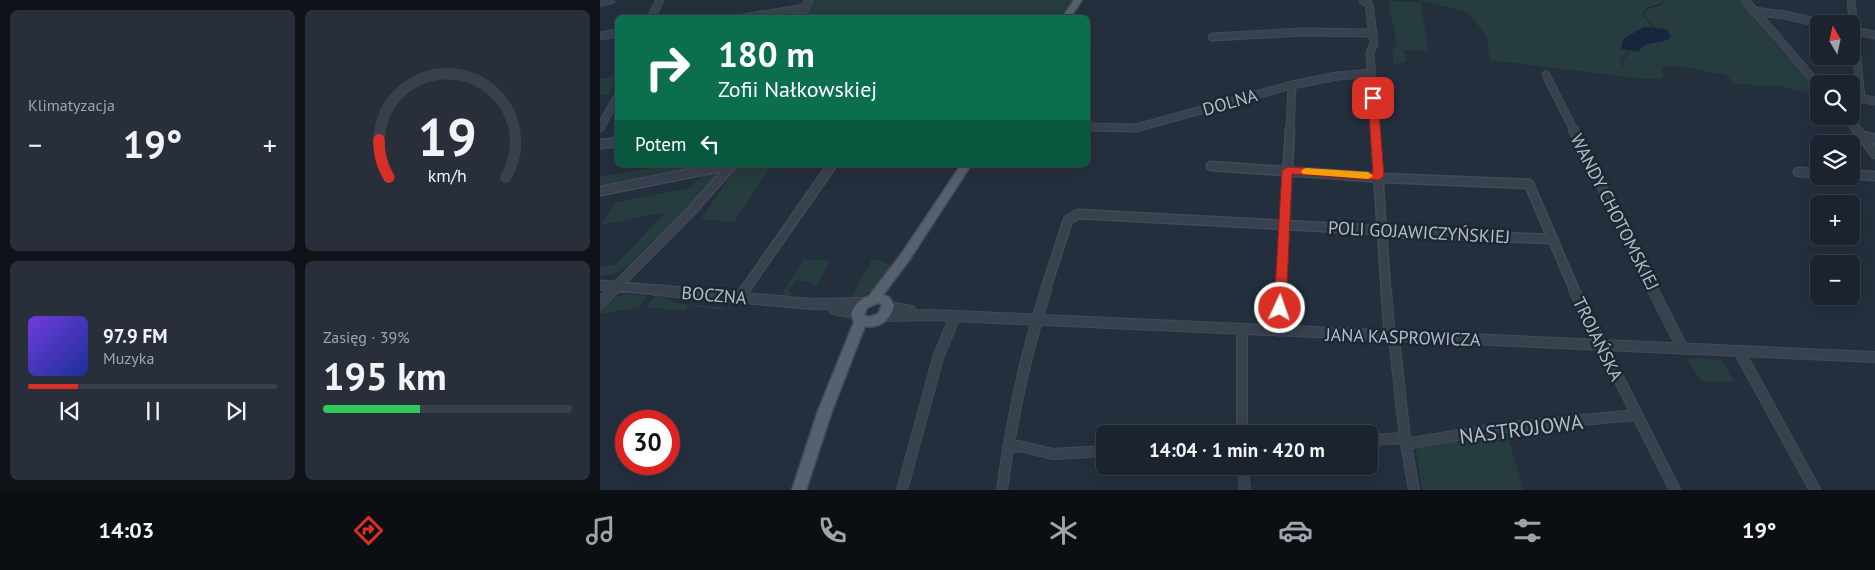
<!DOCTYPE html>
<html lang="pl">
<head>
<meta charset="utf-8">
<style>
  body { margin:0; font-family:"PT Sans",sans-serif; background:#282f3a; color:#f1f3f6; height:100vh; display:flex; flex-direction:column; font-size:19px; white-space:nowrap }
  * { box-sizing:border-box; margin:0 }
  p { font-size:16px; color:#a0a4aa }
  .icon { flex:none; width:28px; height:28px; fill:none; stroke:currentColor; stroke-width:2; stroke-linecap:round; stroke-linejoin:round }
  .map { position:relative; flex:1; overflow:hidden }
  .side { display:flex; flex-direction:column; gap:10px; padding:10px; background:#0f1319; width:600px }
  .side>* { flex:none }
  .guide { position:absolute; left:15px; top:15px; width:475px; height:152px; border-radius:8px; box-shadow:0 5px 20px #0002,0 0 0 1px #39404a; background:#0b6e4f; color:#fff; overflow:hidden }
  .needle { width:32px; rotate:351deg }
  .buttons { position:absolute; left:1210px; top:15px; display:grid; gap:10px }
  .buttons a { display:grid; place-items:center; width:50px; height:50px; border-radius:8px; background:#1b232e; box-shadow:0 5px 20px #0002,0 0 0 1px #39404a; font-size:25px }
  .speed { position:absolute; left:15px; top:410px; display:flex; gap:10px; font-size:25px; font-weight:700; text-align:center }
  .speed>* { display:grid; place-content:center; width:65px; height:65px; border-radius:50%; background:#1b232e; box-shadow:0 5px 20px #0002,0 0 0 1px #39404a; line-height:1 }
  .speed .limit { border:8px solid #d22; background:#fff; color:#111 }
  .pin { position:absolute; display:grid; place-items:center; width:42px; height:42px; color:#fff; margin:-21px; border-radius:10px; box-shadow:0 2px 8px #0006 }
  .me { position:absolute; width:55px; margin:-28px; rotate:3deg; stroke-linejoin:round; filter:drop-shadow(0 0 4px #0008) }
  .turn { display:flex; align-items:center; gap:18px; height:105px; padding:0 20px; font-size:22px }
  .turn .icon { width:65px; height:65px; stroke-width:2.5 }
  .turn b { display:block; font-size:35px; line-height:42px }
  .then { display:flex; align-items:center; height:48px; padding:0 20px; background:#0003; gap:10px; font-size:19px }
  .big { font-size:38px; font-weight:700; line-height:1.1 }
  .side .widget { flex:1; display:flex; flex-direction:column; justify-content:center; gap:8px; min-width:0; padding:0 18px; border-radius:8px; background:#282f3a }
  .side .dial { align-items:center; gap:0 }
  .dial svg { height:130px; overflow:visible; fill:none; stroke:#39404a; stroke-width:7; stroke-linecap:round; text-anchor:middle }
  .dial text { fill:#f1f3f6; stroke:none }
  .song { display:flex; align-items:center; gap:15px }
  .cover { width:60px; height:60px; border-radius:8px; background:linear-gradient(135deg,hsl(260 70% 55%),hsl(230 70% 35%)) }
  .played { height:5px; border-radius:2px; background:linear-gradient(90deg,#d93025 20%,#39404a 20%) }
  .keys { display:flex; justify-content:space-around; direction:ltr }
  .heat { display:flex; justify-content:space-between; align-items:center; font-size:28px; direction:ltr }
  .charge { height:8px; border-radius:4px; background:linear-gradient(90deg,#34c759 39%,#39404a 0) }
  .side .tiles { flex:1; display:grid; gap:10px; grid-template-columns:repeat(2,1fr) }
  .trip { position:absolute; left:496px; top:425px; width:282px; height:50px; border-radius:8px; background:#1b232e; box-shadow:0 5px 20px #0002,0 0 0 1px #39404a; font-weight:700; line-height:50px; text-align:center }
  .dock { display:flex; height:80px; justify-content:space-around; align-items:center; background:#0b0e12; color:#a0a4aa }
  .dock .icon { width:35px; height:35px }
  .dock .active { color:#d93025 }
  .dock b { font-size:22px; color:#f1f3f6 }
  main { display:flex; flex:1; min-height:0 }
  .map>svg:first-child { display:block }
  .green { fill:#263c3f }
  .water { fill:#17263c }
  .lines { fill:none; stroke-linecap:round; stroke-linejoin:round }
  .stream { stroke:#17263c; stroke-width:1 }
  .minor-far2-casing { stroke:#414a57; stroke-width:9 }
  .minor-far1-casing { stroke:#414a57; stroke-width:11 }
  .minor-casing { stroke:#414a57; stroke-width:12 }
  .major-casing { stroke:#414a57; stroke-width:3 }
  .minor-far2 { stroke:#38414e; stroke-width:7 }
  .minor-far1 { stroke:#38414e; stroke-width:8 }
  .minor { stroke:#38414e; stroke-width:10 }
  .major { fill:#56606e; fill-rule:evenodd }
  .route { fill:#d93025; stroke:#8d1f18 }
  .slow { fill:#f59e0b }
  .labels { text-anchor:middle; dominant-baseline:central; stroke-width:5; stroke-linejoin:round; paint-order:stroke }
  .street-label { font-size:18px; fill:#b4bcc9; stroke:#1d2633 }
  .near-street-label { font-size:21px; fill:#b4bcc9; stroke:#1d2633 }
</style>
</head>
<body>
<main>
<section class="side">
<div class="tiles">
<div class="widget"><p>Klimatyzacja</p>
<div class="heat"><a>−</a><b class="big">19°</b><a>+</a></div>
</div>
<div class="widget dial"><svg viewBox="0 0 100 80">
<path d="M14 69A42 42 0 1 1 86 69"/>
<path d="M14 69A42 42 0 0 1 8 46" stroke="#d93025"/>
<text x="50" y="56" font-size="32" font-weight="700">19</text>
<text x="50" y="72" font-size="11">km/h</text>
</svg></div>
<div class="widget">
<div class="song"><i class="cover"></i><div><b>97.9 FM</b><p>Muzyka</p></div></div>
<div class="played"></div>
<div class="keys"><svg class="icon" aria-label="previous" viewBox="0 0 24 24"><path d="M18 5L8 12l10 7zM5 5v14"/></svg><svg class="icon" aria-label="pause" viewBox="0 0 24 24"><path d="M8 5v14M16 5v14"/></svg><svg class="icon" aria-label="next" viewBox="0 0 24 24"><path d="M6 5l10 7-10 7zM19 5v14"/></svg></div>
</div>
<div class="widget"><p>Zasięg · 39%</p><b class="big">195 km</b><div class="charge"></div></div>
</div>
</section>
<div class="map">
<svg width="1275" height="490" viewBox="0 0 1275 490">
  <rect width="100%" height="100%" fill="#242f3e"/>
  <path class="green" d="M211,0H474L461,17L203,18Z
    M776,0H1143L1178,47L1219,92V96L1182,86L1135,84L1126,75L1079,66L1062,67L1063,78L1046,79L890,60L887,37L869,13L819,0Z
    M788,1L821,2L828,51L804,50L807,61L794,65L792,50H794V47L797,45Z
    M17,73L9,94L0,95V79L14,76Z
    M68,165H123L0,189V177Z
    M146,165L170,166V168L134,222L101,219L136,168Z
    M118,171H122L58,239H54C38,255 24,276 0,276V268L16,264L66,212L0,225L17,202L90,188L105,173Z
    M204,259L230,261L216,287L211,282L195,280L187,292L192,293L190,296H181Z
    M272,259C276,259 288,264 292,266L276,289L253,301L251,298Z
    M26,294L48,296L39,307L0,314V309L15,298Z
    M55,297L64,298L76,303L125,308L124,310L88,306L85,311L46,307Z
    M1087,358L1122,360L1134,382L1101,381Z
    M907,433L923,490H822L816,449Z"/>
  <path class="water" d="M1044,27L1067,29L1071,37C1061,46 1046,38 1039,52L1021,49L1023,39Z"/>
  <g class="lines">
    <path class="stream" d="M1057,30L1044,16V12L1048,8L1060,5L1063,0
      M1024,66L1021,59L1025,57L1030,49"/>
    <g class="minor-far2-casing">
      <path id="minor-far2" d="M763,0L769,4L774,43L770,53L775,130
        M1145,0L1219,86
        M1251,0L1261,98
        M0,2L11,0
        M1153,11L1185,15L1224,24
        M51,18L60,0
        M143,18L205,8
        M200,18L209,0
        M1251,30L1275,35
        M0,36L18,33
        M612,37L704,32L771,33
        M946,75L974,130
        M1251,96L1275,101
        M1246,116L1257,130
        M488,127L536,128L692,85L737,76L772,73
        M0,128L18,96
        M690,130L692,85"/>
    </g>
    <g class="minor-far1-casing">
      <path id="minor-far1" d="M775,129L786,291
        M973,129L1054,291
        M1256,129L1275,154
        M1263,136L1275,139
        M0,144L18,142
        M611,166L784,178L929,184L975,291
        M1198,172L1219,173
        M1251,174L1275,176
        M0,191L131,165
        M0,285L69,291
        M12,291L93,209L132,165
        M144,291L232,165
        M445,291L468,220L478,214L778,230L788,233L953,239
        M681,291L690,129"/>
    </g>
    <g class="minor-casing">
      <path id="minor" d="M55,290L211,304L264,303
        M786,290L789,328L795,347L805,438L814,490
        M974,290L1075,490
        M1053,290L1083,349
        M139,298L145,290
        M0,303L13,290
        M289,307L311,311
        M234,309L257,314
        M283,316L331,315L1275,357
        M642,329V434
        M679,331L681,290
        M1139,351L1215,490
        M770,440L805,438
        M806,444L907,427L1036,415
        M408,447L419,446L453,454L505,451
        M643,466L645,490
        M302,490L338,358L355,316
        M402,490C411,422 425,356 446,290"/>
    </g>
    <g class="major-casing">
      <path id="major" d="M474,0H482L470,18H462Z
        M361,165H371L310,259L283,295L289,297L294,305C292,319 279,329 265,326L232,411L206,490H192L218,411L254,322L251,314C255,305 259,299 269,296L302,253ZM278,303L282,305L278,314L269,317L264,315L267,308Z"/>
    </g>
    <use href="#minor-far2" class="minor-far2"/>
    <use href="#minor-far1" class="minor-far1"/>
    <use href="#minor" class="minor"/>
    <use href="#major" class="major"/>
  </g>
  <path class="route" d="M773,95L778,98L784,176L779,180L692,174L686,308L685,311H676L674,308L682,170L688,167L773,173L768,98Z"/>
  <path class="slow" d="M706,168L768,172L773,176L768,179L703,174L701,172L703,169Z"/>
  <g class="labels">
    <g class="street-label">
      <text transform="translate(630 102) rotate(-16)">DOLNA</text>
      <text transform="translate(1015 212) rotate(63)">WANDY CHOTOMSKIEJ</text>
      <text transform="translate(819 232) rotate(3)">POLI GOJAWICZYŃSKIEJ</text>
      <text transform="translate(114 295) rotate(5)">BOCZNA</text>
      <text transform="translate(803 337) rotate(2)">JANA KASPROWICZA</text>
      <text transform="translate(998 339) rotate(64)">TROJAŃSKA</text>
    </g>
    <g class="near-street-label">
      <text transform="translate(921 429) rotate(-7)">NASTROJOWA</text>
    </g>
  </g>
</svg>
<div class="buttons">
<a><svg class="needle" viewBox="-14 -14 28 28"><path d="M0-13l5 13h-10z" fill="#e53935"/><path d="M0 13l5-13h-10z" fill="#a0a4aa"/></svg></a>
<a><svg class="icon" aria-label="search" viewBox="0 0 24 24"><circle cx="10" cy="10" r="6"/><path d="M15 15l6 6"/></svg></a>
<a><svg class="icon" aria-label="layers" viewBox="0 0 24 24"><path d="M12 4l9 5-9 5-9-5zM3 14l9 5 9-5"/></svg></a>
<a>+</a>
<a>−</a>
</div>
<div class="speed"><div class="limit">30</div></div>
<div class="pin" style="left:773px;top:98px;background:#d93025"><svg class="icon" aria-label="arrive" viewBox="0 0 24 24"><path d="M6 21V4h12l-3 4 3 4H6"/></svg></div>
<svg class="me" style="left:680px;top:308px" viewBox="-20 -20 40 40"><circle r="17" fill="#d93025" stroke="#fff" stroke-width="3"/><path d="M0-11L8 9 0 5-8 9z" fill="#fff"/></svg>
<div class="trip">14:04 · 1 min · 420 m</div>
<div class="guide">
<div class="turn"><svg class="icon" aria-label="right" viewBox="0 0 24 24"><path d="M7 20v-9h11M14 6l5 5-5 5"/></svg><div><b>180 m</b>Zofii Nałkowskiej</div></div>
<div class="then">Potem<svg class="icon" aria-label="left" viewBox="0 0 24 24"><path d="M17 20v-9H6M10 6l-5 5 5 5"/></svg></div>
</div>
</div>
</main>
<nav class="dock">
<b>14:03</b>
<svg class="icon active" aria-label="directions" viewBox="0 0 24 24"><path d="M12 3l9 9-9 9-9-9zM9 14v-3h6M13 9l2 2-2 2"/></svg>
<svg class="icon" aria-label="music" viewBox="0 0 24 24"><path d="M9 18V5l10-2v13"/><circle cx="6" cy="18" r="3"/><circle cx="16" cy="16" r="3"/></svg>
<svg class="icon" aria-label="phone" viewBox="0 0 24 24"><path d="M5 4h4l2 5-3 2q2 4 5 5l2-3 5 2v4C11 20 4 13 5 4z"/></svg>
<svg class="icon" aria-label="climate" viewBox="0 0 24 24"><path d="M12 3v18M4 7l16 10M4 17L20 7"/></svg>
<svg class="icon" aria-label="car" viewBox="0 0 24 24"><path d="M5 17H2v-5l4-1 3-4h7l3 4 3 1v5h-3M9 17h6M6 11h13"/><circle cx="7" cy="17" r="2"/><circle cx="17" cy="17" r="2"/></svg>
<svg class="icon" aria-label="filters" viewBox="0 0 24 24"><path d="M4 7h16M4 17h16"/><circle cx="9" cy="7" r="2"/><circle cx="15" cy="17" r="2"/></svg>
<b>19°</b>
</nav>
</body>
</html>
